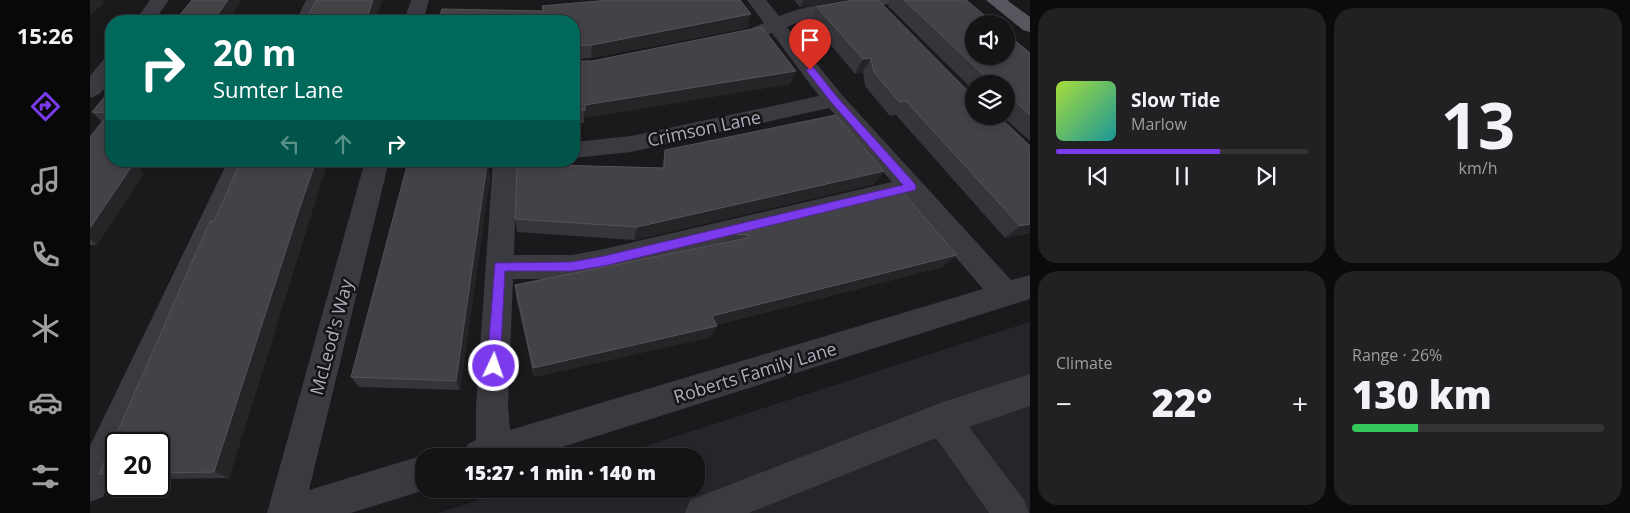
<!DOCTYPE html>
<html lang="en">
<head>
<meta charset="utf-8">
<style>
  body { margin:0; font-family:"Open Sans",sans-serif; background:#212022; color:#f1f3f6; height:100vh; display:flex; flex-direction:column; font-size:19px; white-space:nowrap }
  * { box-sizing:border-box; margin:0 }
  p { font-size:16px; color:#9d9ea0 }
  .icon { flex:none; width:28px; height:28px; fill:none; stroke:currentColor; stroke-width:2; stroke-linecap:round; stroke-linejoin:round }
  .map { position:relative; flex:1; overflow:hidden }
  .details { display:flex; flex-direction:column; gap:8px; padding:8px; background:#0b0a0c; width:600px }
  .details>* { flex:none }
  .banner { position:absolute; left:15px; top:15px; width:475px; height:152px; border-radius:20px; box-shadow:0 2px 8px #0003,0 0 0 1px #333234; background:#00695c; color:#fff; overflow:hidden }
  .buttons { position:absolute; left:875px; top:15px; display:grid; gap:10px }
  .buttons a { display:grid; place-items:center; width:50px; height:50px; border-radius:50%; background:#141315; box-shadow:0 2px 8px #0003,0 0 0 1px #333234; font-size:25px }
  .speed { position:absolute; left:15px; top:432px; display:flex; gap:10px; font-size:25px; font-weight:700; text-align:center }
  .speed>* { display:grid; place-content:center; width:65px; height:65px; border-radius:50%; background:#141315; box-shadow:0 2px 8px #0003,0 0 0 1px #333234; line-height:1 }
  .speed .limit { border:2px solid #111; border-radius:8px; background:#fff; color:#111 }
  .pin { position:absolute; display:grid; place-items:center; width:42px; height:42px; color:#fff; margin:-51px -21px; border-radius:50% 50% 50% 0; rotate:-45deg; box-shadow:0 0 5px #0007 }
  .pin .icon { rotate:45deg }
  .me { position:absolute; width:55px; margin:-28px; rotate:3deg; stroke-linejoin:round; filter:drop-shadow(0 0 4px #0008) }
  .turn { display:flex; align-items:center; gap:18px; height:105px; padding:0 25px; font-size:22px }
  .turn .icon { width:65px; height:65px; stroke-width:2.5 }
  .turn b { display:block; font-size:35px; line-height:42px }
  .lanes { display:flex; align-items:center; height:48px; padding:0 25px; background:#0003; justify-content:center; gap:25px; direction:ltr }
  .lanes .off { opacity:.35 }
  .big { font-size:38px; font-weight:800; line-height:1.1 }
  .details .card { flex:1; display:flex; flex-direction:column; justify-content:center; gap:8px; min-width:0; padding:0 18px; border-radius:20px; background:#212022 }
  .details .dial { align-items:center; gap:0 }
  .dial b { font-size:65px; line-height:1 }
  .song { display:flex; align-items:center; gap:15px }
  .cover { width:60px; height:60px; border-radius:8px; background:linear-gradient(135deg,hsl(80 70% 55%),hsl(180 70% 35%)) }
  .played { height:5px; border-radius:2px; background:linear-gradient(90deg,#7c3aed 65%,#333234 65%) }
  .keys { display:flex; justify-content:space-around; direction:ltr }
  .heat { display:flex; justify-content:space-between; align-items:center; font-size:28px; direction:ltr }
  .charge { height:8px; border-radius:4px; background:linear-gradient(90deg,#34c759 26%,#333234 0) }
  .details .tiles { flex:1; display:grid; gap:8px; grid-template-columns:repeat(2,1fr) }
  .trip { position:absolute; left:325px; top:448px; width:290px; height:50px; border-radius:20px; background:#141315; box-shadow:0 2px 8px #0003,0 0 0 1px #333234; font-weight:800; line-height:50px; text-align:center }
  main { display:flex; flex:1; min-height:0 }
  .tabs { display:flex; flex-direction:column; width:90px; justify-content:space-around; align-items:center; background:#080808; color:#9d9ea0 }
  .tabs .icon { width:35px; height:35px }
  .tabs .active { color:#7c3aed }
  .tabs b { font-size:22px; color:#f1f3f6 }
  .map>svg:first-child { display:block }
  .built { fill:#262529 }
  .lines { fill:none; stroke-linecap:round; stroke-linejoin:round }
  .minor { fill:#3b3a40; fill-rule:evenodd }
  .major { fill:#57575f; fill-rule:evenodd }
  .wall { fill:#363539 }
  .shaded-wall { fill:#252427 }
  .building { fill:#434247; stroke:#535359 }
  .route { fill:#7c3aed; stroke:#51269a }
  .labels { text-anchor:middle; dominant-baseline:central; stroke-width:5; stroke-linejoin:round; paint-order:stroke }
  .street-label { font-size:18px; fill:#acaebb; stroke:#151417 }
</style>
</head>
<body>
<main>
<nav class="tabs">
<b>15:26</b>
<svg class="icon active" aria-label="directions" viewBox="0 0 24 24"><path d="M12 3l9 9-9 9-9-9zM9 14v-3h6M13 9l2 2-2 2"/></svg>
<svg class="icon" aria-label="music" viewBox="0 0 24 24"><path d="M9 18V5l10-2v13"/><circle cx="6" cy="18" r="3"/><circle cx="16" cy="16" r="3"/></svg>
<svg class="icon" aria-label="phone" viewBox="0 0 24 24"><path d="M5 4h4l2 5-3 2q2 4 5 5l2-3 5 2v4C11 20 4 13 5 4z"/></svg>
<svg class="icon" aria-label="climate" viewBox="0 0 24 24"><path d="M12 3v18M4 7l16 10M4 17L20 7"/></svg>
<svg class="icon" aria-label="car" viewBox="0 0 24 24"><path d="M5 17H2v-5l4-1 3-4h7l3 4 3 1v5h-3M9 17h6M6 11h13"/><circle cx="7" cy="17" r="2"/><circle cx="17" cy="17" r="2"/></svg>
<svg class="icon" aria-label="filters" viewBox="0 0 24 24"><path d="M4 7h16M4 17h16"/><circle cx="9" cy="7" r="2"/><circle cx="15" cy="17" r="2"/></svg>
</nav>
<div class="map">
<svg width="940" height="513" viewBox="0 0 940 513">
  <rect width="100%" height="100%" fill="#1a191c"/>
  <path class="built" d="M940,322V513H348L424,489H606V456H525Z"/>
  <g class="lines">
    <path class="minor" d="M60,0H79L64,21H45Z
      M216,0H234L224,21H206Z
      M321,0H339L333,21H314Z
      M657,0H676L689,16C724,2 764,0 801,0L799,4L711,21L697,27L752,95L921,280L940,275V299L444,456H373L378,444L386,440V406L403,161H427L424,255H482L514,249L802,182L739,108L541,152L484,158V142L541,136L729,96L682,33L671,37L664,35L661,31L664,27L674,23ZM815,198L893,289L420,430L418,406L423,279H482L514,273Z
      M21,58C22,74 19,93 0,98V76L14,59Z
      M138,161H162L36,444H26V466L13,497L0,502V446Z
      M275,161H299L219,490L334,455L336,456H334V489H338L261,513H177Z
      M940,374V406L879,427L934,500L939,513H899L846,438L659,513H595L600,500L613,495L853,402Z"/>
    <path class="major" d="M896,0H917L940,17V32L933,30Z"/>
  </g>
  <path class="wall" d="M704,0H755L710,7Z
    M762,0L940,233L915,238L806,115L800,116L775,86L773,72L765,74L721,21L727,7Z
    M801,0H876L940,53V141L912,116H916V84H884V91L798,6Z
    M452,6L657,28L501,58L484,59L452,11Z
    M484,61L706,71L700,84L494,118V123H484Z
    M21,89V161H56L50,170L54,173L7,245H0V137L12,122L2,112Z
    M575,150L794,171L784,184L544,240L427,232L425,219L572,168Z
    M151,161H238L220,218L139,478L69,479V444H26V479L9,474Z
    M397,164L400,178L370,390L269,387L261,377Z
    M811,190L853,267L626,325L621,337L444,377L426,297L425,285L632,243L636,233Z"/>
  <path class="shaded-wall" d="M0,0H12L14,3L0,16Z
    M138,0H152L138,21H123Z
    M283,0H293L285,21H276Z
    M713,0H755L710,7Z
    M661,14L657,28L501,58L502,45Z
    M781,58L773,72L765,74L773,59Z
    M706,71L700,84L494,118L495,105Z
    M38,161H56L50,170L54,173L7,245L0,239V228Z
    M226,161H238L220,218L139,478L124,472L211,204Z
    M397,164L400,178L370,390L366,381Z
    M794,171L784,184L544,240L547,227Z
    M940,224V233L915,238L930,226Z
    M867,255L853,267L617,327L622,316Z
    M627,326L621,337L444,377L443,368Z"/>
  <path class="building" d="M102,0H138L123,21H85Z
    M226,0H283L276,21H216Z
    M519,0H650L661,14L502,45L484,46V21H348L352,9L454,11L452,6Z
    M762,0H788L884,97V116H909L940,146V224L930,226L816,101L809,102L784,72L781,58L773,59L727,7Z
    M814,0H876L905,24H884V56H916V33L940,53V115L923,100H916V84H897V78Z
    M672,27L706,71L495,105V110H484V61H502Z
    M21,89V161H38V162L44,163L0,228V137L19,113L2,112Z
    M746,115L794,171L547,227L425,219L427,164L574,168L575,150Z
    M151,161H226L211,204L124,472L69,473V444H26V474H9L120,221H124Z
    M318,162L397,164L366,381L261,377Z
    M811,190L867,255L622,316L627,326L443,368L425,285L658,238V235L636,233Z"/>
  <path class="route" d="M720,67L724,68L747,97L825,184L826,187L825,190L514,266L482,271H415L410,366L408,371L404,372L399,371L397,366L405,263L482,262L514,256L813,185L741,102L716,70Z"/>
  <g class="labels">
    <g class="street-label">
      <text transform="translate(614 128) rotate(-12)">Crimson Lane</text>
      <text transform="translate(241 337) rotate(-75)">McLeod's Way</text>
      <text transform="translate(665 372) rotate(-17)">Roberts Family Lane</text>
    </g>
  </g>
</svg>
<div class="buttons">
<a><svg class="icon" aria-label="sound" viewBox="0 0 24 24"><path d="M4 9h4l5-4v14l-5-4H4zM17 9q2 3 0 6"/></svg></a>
<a><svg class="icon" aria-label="layers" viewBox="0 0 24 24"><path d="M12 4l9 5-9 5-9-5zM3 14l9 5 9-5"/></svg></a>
</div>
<div class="speed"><div class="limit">20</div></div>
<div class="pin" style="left:720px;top:70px;background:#d93025"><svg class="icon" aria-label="arrive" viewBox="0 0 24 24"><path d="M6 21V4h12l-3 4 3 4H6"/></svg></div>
<svg class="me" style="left:404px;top:366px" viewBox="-20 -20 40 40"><circle r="17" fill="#7c3aed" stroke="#fff" stroke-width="3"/><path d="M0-11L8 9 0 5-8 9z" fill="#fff"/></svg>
<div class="trip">15:27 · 1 min · 140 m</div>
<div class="banner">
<div class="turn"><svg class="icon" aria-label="right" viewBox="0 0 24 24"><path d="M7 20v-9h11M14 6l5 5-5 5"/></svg><div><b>20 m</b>Sumter Lane</div></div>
<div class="lanes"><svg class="icon off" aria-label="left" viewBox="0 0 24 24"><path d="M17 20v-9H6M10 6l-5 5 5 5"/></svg><svg class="icon off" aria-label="ahead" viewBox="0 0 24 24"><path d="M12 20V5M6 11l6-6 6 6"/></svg><svg class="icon" aria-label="right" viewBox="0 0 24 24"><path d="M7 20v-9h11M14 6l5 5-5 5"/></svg></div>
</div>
</div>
<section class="details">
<div class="tiles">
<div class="card">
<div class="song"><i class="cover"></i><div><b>Slow Tide</b><p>Marlow</p></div></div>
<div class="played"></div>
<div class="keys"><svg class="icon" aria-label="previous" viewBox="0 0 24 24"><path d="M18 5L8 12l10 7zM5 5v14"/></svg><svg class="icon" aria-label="pause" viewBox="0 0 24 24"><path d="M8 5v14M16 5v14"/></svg><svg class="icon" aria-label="next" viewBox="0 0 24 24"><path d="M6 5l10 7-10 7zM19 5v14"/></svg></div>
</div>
<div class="card dial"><b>13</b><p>km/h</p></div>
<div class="card"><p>Climate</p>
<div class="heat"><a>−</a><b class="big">22°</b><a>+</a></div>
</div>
<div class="card"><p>Range · 26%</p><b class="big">130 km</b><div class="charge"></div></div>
</div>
</section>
</main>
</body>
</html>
